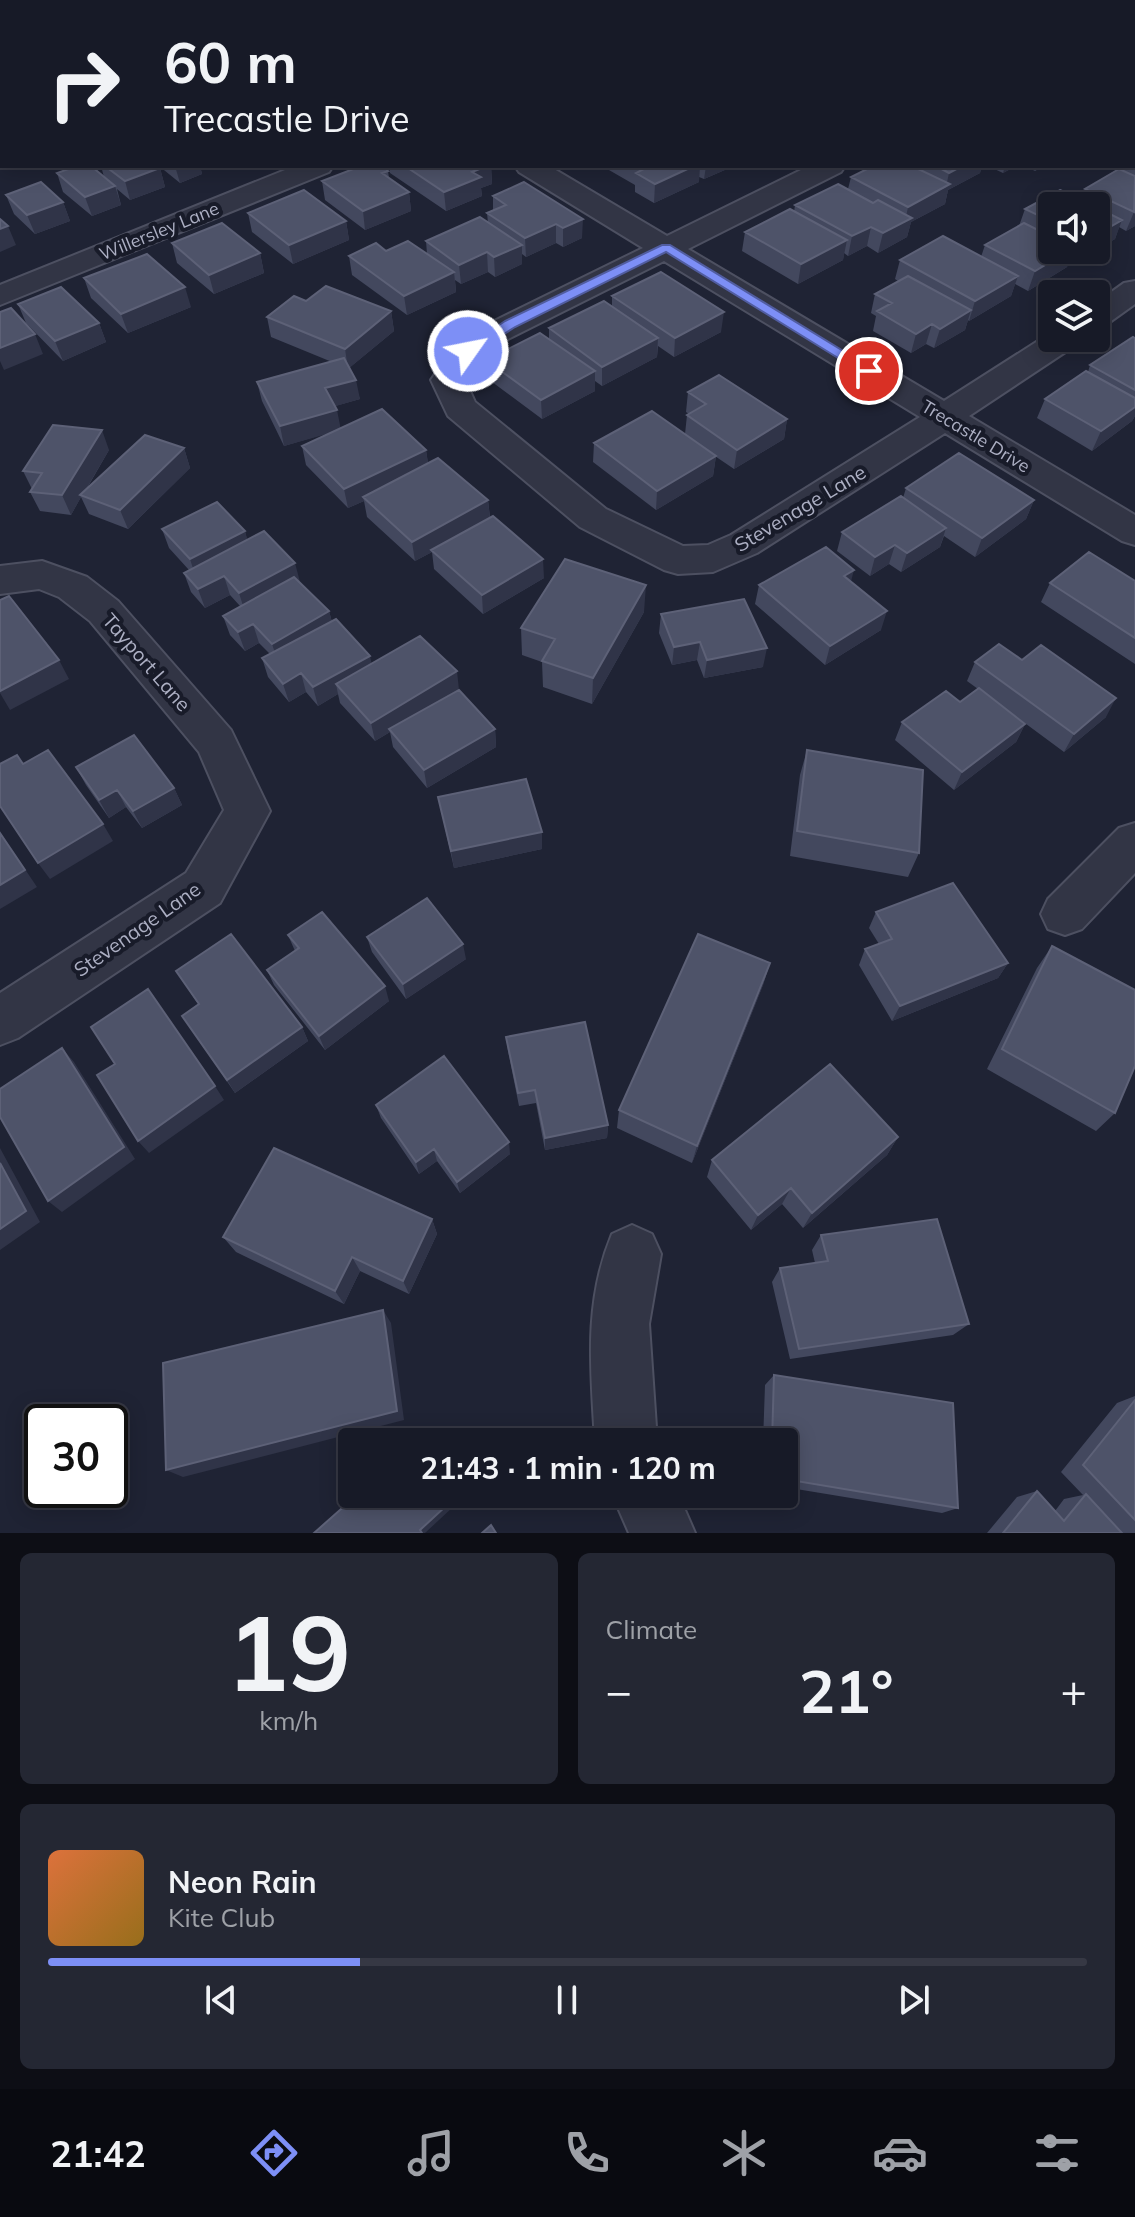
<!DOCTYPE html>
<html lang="en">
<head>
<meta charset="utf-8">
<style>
  body { margin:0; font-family:Mulish,sans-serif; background:#242733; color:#f1f3f6; height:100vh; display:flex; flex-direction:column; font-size:30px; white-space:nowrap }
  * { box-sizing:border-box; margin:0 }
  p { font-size:26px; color:#9ea1a7 }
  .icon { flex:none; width:44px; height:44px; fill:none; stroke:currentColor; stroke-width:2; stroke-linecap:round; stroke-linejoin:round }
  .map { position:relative; height:1533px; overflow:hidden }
  .details { display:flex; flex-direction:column; gap:20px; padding:20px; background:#0d0e15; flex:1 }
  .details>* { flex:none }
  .top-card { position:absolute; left:0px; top:0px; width:1136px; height:168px; box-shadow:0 4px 20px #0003,0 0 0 2px #363844; background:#171a27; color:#f1f3f6; overflow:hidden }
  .tools { position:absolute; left:1038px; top:192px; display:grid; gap:16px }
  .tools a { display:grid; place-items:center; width:72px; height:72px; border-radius:8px; background:#171a27; box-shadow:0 4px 20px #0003,0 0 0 2px #363844; font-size:40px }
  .speed { position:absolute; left:24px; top:1404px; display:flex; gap:16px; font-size:40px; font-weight:700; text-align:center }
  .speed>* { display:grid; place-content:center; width:104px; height:104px; border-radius:50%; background:#171a27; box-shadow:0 4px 20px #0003,0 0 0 2px #363844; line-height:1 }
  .speed .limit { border:4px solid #111; border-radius:12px; background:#fff; color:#111 }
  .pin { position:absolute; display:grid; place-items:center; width:68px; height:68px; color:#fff; margin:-34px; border:4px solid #fff; border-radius:50%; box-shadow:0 2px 8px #0007 }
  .me { position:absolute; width:88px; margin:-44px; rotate:57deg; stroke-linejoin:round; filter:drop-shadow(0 0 6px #0008) }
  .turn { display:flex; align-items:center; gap:28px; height:168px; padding:0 32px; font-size:36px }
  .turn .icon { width:104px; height:104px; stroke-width:2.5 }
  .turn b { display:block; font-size:56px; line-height:68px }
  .big { font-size:60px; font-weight:700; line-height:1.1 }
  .details .tile { flex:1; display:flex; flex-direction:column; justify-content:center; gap:12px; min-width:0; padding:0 28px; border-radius:12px; background:#242733 }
  .details .dial { align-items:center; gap:0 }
  .dial b { font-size:104px; line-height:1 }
  .song { display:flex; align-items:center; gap:24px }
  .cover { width:96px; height:96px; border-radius:12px; background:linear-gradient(135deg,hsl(20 70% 55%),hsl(40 70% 35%)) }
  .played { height:8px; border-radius:4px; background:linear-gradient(90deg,#7d8ff6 30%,#363844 30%) }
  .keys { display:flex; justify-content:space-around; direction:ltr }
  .heat { display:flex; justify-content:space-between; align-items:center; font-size:44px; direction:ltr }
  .details .tiles { flex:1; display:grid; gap:20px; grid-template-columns:1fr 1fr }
  .tile:last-child { grid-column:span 2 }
  .trip { position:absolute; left:338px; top:1428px; width:460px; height:80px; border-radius:8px; background:#171a27; box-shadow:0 4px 20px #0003,0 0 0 2px #363844; font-weight:700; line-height:80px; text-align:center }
  .dock { display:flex; height:128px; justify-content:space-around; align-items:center; background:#090a10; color:#9ea1a7 }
  .dock .icon { width:56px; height:56px }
  .dock .on { color:#7d8ff6 }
  .dock b { font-size:36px; color:#f1f3f6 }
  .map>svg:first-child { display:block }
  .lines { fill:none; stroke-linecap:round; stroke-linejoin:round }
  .minor-casing { stroke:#4d5061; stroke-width:4 }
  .minor { fill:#323545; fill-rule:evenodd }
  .wall { fill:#43485e; fill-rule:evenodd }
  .shaded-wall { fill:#303448 }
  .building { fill:#4e5369; stroke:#5d6177; stroke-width:2 }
  .route { fill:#7d8ff6; stroke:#515da0; stroke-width:2 }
  .labels { text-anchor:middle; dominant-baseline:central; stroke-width:8; stroke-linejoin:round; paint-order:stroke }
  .far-street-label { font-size:18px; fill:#acafc3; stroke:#181b29 }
  .street-label { font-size:20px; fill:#acafc3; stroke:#181b29 }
</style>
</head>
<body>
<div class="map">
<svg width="1135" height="1533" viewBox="0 0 1135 1533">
  <rect width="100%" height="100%" fill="#1f2334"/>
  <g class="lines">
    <g class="minor-casing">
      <path id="minor" d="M253,0H278L280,2H255Z
        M318,0H346L316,2Z
        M721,0H748L719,2Z
        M1135,8V23H1134V8Z
        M295,166H333L329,172L0,305V285Z
        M515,166H549L667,236L809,166H845L841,172L688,249L944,401L1052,332V338H1081L1076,345L969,416L1135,515V545L1122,541L945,433L757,553L713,572L678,574L664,570L580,527L448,416L431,380L456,344L476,330L643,248L519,172ZM664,261L920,417L731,535L708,545L683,546L606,509L475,402L465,380L480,358L498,344Z
        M1135,281V304L1107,324L1096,327V303L1124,283Z
        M42,561L87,577L118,601L231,730L270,811L220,903L18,1038L0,1045V993L186,873L224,810L199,752L90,621L59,597L39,589L0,594V566Z
        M1135,823V873L1082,929L1065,935L1048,929L1041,914L1048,899L1119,828Z
        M632,1225L652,1234L661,1254L649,1324L657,1442H595C591,1369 583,1304 612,1234Z
        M612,1494H678L695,1533H629Z"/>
    </g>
    <use href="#minor" class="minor"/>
  </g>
  <path class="wall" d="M0,0H51L52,2H2V51L0,49Z
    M336,0H388L390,2H336Z
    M396,0H479V2H400Z
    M609,0H655L650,2H613Z
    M779,0H892L887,2H774Z
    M987,0H1085L1081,2H960Z
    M1134,137H1135V226L1126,231L1119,227L1115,239L1080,259L1071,255L1067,267L1028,291L1015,284L1011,296L969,321L968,320L965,330L934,348L926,344L911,353L873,331L876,316L871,313L875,294L898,281L895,279L900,260L981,257L985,245L1019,226L1025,209L1081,200L1085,189L1116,170L1118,166H1134ZM1052,206H1096V250H1052Z
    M101,166H157L160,168L165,187L130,200L117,189L121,205L92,216L63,192L57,173L104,177Z
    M159,166H200L202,174L180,183Z
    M389,166H491L492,184L481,188L482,196L446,211L390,173Z
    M602,166H734L704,179L699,177V182L654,203L635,192V185Z
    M873,166H982L980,173L948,190L945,204L911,222L907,237L878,253L867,246L848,256L844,253L843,260L798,284L742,251L745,232L794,212L795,205L848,189L851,177Z
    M988,166H1016L1003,173Z
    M1025,166H1044L1035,171Z
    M388,171L389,178L409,192L411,211L365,230L325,200L322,181Z
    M524,182L582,238L563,247L556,243L526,257L522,254V264L495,277L488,272L461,284L455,280L456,292L407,315L352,275L349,256L386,251L427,254L426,241L488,223L487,213L493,210V196Z
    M6,195L63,202L70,221L35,234L14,214Z
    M248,213L346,221L349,240L293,264L252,232Z
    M172,243L260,253L264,273L214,294L177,263Z
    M84,278L191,307L128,333L91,298Z
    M612,296L721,332L674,357L658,346L657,357L602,386L595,381V391L542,419L488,379L486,360L549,339V328L612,306Z
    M306,301L391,311L394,331L349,368L360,399L335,406L340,428L426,450L428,464L488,500L490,517L544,578L483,614L434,569L432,552L415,561L367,517L364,501L348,508L306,465L302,446L331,432L284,446L262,401L257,382L332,362L271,337L267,317Z
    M18,304L99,323L106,342L63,361L26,323Z
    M1135,338V416L1132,421L1092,451L1037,418L1045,399L1088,372L1090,365Z
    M688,392L787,419L784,439L734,469L706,450L716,456L713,476L656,510L593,462L594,443L685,434L687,415L689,414L686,412Z
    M184,448L190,468L128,529L89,514L81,497L71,515L40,511L30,492L32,489L23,471L109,450L86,490Z
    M906,488L1034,500L1026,519L975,557L944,536L940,547L901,572L889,564L870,576L837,551L842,532L903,498Z
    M162,529L245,531L247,540L300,582H299L329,611L332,622L371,664L459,690L443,700L495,729L496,747L427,788L393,747L390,732L375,741L340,703L338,694L318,706L306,692L289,702L268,677L262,658L270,654L259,643L245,651L230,635L223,616L240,606L230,595L205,608L191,592L184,573L189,570L169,548Z
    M1135,581V664L1041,602L1050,583Z
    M851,582L881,630L825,665L755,604L759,585Z
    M644,612L592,704L543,687L542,662L522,655L521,628Z
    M661,614L763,667L704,678L697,660L672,665L659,633Z
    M1022,660L1106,717L1064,752L1006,709L1025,724L1016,742L954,790L895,740L902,722L960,702L978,689L967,681L975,662Z
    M807,750L919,853L908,877L790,856L800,775Z
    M76,767L174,788L182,805L142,828L126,807L109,818L86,785Z
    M438,797L542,832V849L454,868Z
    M876,912L1008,963L998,978L892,1021L859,965L865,949L879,944L869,928Z
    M288,935L389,1001L325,1050L274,985L267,970L295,951Z
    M367,937L466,959L406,999L372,952Z
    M1052,946L1115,1113L1096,1131L987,1069L1037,968Z
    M770,963L763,985L692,1163L617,1128L619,1110Z
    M176,971L302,1027L308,1041L235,1093L182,1016L198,1004Z
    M506,1037L608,1125L607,1138L545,1150L536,1103L519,1106L508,1051Z
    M376,1105L510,1154L460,1193L437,1161L419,1174L381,1118Z
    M898,1137L887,1155L803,1228L782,1204L751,1230L707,1177L712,1160Z
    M432,1219L437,1234L409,1294L360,1271L344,1304L236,1252L223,1237Z
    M821,1235L969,1324L953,1335L790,1359L772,1282L780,1268L815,1263L812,1250Z
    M774,1375L958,1508L942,1513L784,1487V1442H763L765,1385Z
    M1135,1396V1533H987L1017,1497L1037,1491L1055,1511L1064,1499L1083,1495L1061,1472L1117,1403Z"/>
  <path class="shaded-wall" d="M18,0H51L52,2H16V1Z
    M452,0H479V2H447Z
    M633,0H655L650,2H630Z
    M878,0H892L887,2H874Z
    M1063,0H1085L1081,2H1063Z
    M175,166H200L202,174L180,183Z
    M487,166H491L492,184L481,188L482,196L446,211L444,192L472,172Z
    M694,166H700L699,182L654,203L655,184Z
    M706,166H734L704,179Z
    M962,166H982L980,173L948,190L945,204L911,222L907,237L878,253L883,233L905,222L908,207L946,187L949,173Z
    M1005,166H1016L1003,173Z
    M160,168L165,187L130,200L125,181Z
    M115,186L121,205L92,216L85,197Z
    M409,192L411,211L365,230L363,211Z
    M63,202L70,221L35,234L27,215Z
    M1135,211V226L1126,231L1134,212Z
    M583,219L582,238L563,247V228Z
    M1122,220L1115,239L1096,250V235Z
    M346,221L349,240L293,264L289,245Z
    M556,224V243L526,257L525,238Z
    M8,226L16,245L0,252V229Z
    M871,227L867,246L848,256L852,236Z
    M847,240L843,260L798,284L801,264Z
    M522,245V264L495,277L494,257Z
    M1070,250H1073L1067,267L1028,291L1035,271Z
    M1084,250H1096L1080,259Z
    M487,252L488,272L461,284L459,265Z
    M260,253L264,273L214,294L209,275Z
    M454,272L456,292L407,315L404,296Z
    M1018,276L1011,296L969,321L975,301Z
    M185,287L191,307L128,333L121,314Z
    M971,310L965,330L934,348L940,329Z
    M391,311L394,331L348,369L345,349Z
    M724,312L721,332L674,357L675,338Z
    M99,323L106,342L63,361L55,341Z
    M932,324L926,344L911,353L916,334Z
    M35,334L43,354L4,370L0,361V348Z
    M658,338L657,357L602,386V367Z
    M595,371V391L542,419L541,400Z
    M356,380L360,399L329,408L325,388Z
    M1135,407V416L1132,421L1092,451L1101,431Z
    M337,410L341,430L284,446L280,426Z
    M787,419L784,439L734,469L737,450Z
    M102,430L109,450L82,496L80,495L81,497L71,515L62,495Z
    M184,448L190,468L128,529L120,510Z
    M426,450L429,469L363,497L364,501L348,508L344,489Z
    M716,456L713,476L656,510L657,491Z
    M488,500L490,519L431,550L432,552L415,561L412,542Z
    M1034,500L1026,519L975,557L982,538Z
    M946,528L940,547L901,572L907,553Z
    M245,531L250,550L196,578L190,559Z
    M895,545L889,564L870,576L875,557Z
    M543,559L544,578L483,614L482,595Z
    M295,563L300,582L245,612L239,593Z
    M854,570L849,589L844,576Z
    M224,576L230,595L205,608L198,589Z
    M646,585L644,612L592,704L593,678Z
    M329,611L334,630L278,662L272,644Z
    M887,611L881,630L825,665L830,646Z
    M253,624L259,643L245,651L238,632Z
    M700,642L697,660L672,665L674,647Z
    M767,648L763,667L704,678L707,660Z
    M370,656L374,675L336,684L338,694L318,706L313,687Z
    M59,660L69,679L10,710L0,693V691Z
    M457,671L459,690L391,731L389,729L390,732L375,741L371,723Z
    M301,673L306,692L289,702L283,684Z
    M1116,698L1106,717L1064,752L1074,734Z
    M1025,724L1016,742L954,790L962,772Z
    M495,729L496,747L427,788L424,770Z
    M174,788L182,805L142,828L133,811Z
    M117,790L126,807L109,818L99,800Z
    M103,824L113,841L50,879L38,863Z
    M0,832L37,887L0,909Z
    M542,832V849L454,868L451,851Z
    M463,944L466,959L406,999L403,984Z
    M770,963L763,985L692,1163L697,1146Z
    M1008,963L998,978L892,1021L900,1006Z
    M385,986L389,1001L325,1050L319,1036Z
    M302,1027L308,1041L235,1093L227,1080Z
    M62,1048L74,1062L135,1159L62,1212L48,1201Z
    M215,1086L224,1100L149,1153L138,1141Z
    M608,1125L607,1138L545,1150V1138Z
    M898,1137L887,1155L803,1228L812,1213Z
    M509,1142L510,1154L460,1193L457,1182Z
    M0,1148L40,1222L0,1250Z
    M434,1149L437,1161L419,1174L416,1162Z
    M791,1188L782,1204L751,1230L758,1215Z
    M432,1219L437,1234L409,1294L403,1281Z
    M352,1257L360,1271L344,1304L335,1291Z
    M383,1310L391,1323L404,1420L183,1477L166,1470Z
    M459,1494H467L425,1533H422L420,1530Z"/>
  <path class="building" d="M78,0H110L112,2H71Z
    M119,0H165L168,2H122Z
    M177,0H212L214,1L181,2Z
    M346,0H388L390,2H350Z
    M418,0H452L447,2H412Z
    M779,0H817L822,2H774Z
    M834,0H878L874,2H838Z
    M964,0H985L990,2H960Z
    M998,0H1059L1055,2H1003Z
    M2,12V39L0,37V13Z
    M1134,51L1135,52V82L1134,81Z
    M77,166H91L115,186L85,197L57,173Z
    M105,166H157L160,168L125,181Z
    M361,166H382L388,171L382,173L409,192L363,211L322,181Z
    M405,166H487L472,172L481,177L444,192Z
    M635,166H694L655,184L636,173L642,170Z
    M873,166H912L950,184L908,207L851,177Z
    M936,166H962L949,173Z
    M1119,169L1135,176L1134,212L1085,189Z
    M41,182L63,202L27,215L6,195Z
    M524,182L583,219L563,228L556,224L525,238L487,213L506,205L493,196Z
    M838,184L873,203L878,200L912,218L883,233L871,227L852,236L795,205Z
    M304,190L346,221L289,245L248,213Z
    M1060,190L1094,206H1052V222L1025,209Z
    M1096,207L1122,220L1096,235Z
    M790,209L847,240L801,264L745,232Z
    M480,217L522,245L494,257L487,252L459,265L426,241Z
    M0,219L8,226L0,229Z
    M222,223L260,253L209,275L172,243Z
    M1024,223L1052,237V250H1070L1035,271L985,245Z
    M943,236L1018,276L975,301L900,260Z
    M408,241L454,272L404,296L349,256L376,243L386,251Z
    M147,254L185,287L121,314L84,278Z
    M661,272L724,312L675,338L612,296Z
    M908,276L971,310L940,329L932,324L916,334L877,311L892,303L875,294Z
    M326,286L391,311L345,349L267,317L294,296L306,301Z
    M61,287L99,323L55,341L18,304Z
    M604,301L658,338L602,367L549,328Z
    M11,308L35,334L0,348V312Z
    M540,333L595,371L541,400L486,360Z
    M1133,337L1135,338V390L1090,365Z
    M344,358L356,380L325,388L337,410L280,426L257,382Z
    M1086,371L1135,398V407L1101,431L1045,399Z
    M719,375L787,419L737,450L687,415L706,404L688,392Z
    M382,409L426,450L344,489L302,446Z
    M652,411L716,456L657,491L594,443Z
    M53,425L102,430L62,495L30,492L42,473L23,471Z
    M145,435L184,448L120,510L80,495Z
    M959,453L1034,500L982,538L906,488Z
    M438,458L488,500L412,542L363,497Z
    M901,496L946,528L907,553L895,545L875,557L842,532Z
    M217,502L245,531L190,559L162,529Z
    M493,516L543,559L482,595L431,550Z
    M264,531L295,563L239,593L224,576L198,589L184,573Z
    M826,547L854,570L844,576L887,611L830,646L759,585Z
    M1089,552L1135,581V638L1050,583Z
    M565,559L646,585L593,678L542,661L555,639L521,628Z
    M294,577L329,611L272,644L253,624L238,632L223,616Z
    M9,596L59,660L0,691V600Z
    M744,599L767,648L707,660L700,642L674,647L661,614Z
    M336,619L370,656L313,687L301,673L283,684L262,658Z
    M420,636L457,671L371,723L336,684Z
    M999,644L1022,660L1041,645L1116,698L1074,734L975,662Z
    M979,688L1025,724L962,772L902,722L946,691L960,702Z
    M459,690L495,729L424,770L389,729Z
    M134,735L174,788L133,811L117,790L99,800L76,767Z
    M48,750L103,824L38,863L0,806V764L17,755L23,764Z
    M807,750L923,770L919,853L797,831Z
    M526,779L542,832L451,851L438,797Z
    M0,833L25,870L0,885Z
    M953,883L1008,963L900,1006L865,949L892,939L876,912Z
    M427,898L463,944L403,984L367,937Z
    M322,912L385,986L319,1036L267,970L299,948L288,935Z
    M231,934L302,1027L227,1080L182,1016L199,1004L176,971Z
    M698,934L770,963L697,1146L619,1110Z
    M1052,946L1135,990V1066L1115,1113L1002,1049Z
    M148,989L215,1086L138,1141L97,1075L115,1064L91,1027Z
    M585,1022L608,1125L545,1138L535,1090L518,1093L506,1037Z
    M62,1048L124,1147L48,1201L0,1117V1089Z
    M444,1056L509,1142L457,1182L434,1149L416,1162L376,1105Z
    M830,1064L898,1137L812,1213L791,1188L758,1215L712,1160Z
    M274,1148L432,1219L403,1281L352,1257L335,1291L223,1237Z
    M0,1163L26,1211L0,1229Z
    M937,1219L969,1324L799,1349L780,1268L828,1261L821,1235Z
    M383,1310L397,1411L166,1470L163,1363Z
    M774,1375L953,1403L958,1508L784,1479V1442H772Z
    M1135,1400V1520L1083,1465Z
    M426,1433L432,1442H416Z
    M1037,1491L1064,1521L1086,1494L1122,1533H1003Z
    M358,1494H459L420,1530L422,1533H314Z
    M491,1525L496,1533H482Z"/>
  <path class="route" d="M662,245H670L876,371L864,374L666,252L515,327L473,354L461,351L505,321Z"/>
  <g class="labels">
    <g class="far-street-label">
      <text transform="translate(159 231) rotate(-22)">Willersley Lane</text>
      <text transform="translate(976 436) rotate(31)">Trecastle Drive</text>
    </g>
    <g class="street-label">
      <text transform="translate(800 508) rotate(-31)">Stevenage Lane</text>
      <text transform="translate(147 662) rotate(49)">Tayport Lane</text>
      <text transform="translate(137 929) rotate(-35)">Stevenage Lane</text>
    </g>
  </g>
</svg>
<div class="tools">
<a><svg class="icon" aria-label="sound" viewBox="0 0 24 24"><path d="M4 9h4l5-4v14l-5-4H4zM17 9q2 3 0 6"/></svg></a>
<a><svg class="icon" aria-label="layers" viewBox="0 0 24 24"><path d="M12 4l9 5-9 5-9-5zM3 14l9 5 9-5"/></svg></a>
</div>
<div class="speed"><div class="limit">30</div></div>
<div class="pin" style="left:869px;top:371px;background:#d93025"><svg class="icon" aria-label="arrive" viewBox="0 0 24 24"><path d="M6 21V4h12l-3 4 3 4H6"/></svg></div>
<svg class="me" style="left:468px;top:351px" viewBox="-20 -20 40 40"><circle r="17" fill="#7d8ff6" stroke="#fff" stroke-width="3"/><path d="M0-11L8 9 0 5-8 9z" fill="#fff"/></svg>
<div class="trip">21:43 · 1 min · 120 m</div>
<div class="top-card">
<div class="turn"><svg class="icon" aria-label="right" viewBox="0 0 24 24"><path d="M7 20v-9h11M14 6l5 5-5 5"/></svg><div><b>60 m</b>Trecastle Drive</div></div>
</div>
</div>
<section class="details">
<div class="tiles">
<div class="tile dial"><b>19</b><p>km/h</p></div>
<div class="tile"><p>Climate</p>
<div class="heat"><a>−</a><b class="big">21°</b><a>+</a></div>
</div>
<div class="tile">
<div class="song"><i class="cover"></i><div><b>Neon Rain</b><p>Kite Club</p></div></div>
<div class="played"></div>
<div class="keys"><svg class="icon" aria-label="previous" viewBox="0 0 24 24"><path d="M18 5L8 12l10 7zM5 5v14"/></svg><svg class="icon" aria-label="pause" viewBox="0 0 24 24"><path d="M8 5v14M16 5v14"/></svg><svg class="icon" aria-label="next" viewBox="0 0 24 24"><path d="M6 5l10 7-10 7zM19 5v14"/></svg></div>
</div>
</div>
</section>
<nav class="dock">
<b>21:42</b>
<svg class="icon on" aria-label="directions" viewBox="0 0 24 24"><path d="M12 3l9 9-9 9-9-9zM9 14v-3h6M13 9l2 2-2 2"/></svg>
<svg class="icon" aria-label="music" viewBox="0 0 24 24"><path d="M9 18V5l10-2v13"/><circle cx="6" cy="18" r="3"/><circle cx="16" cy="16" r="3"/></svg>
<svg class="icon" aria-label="phone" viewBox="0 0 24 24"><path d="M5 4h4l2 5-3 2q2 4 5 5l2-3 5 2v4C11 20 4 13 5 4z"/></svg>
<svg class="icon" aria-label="climate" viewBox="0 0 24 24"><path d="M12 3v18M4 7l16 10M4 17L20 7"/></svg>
<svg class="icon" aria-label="car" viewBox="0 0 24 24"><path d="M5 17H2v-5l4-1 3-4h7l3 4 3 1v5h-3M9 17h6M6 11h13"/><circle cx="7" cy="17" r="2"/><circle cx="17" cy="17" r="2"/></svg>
<svg class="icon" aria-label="filters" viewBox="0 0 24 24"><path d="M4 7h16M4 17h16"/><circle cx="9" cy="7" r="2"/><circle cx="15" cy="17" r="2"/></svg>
</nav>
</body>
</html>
